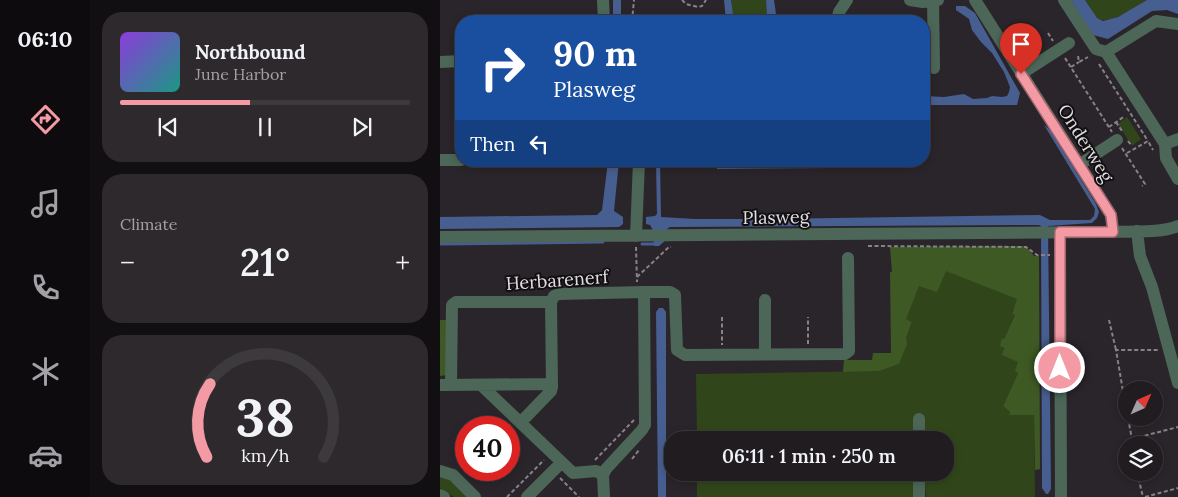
<!DOCTYPE html>
<html lang="en">
<head>
<meta charset="utf-8">
<style>
  body { margin:0; font-family:Lora,serif; background:#2d292d; color:#f1f3f6; height:100vh; display:flex; flex-direction:column; font-size:19px; white-space:nowrap }
  * { box-sizing:border-box; margin:0 }
  p { font-size:16px; color:#a2a1a5 }
  .icon { flex:none; width:28px; height:28px; fill:none; stroke:currentColor; stroke-width:2; stroke-linecap:round; stroke-linejoin:round }
  .map { position:relative; flex:1; overflow:hidden }
  .side { display:flex; flex-direction:column; gap:12px; padding:12px; background:#120f12; width:350px }
  .side>* { flex:none }
  .hud { position:absolute; left:15px; top:15px; width:475px; height:152px; border-radius:20px; box-shadow:0 2px 8px #0003,0 0 0 1px #3d3a3e; background:#1a4fa0; color:#fff; overflow:hidden }
  .needle { width:32px; rotate:45deg }
  .buttons { position:absolute; left:678px; top:381px; display:grid; gap:10px }
  .buttons a { display:grid; place-items:center; width:45px; height:45px; border-radius:50%; background:#201c20; box-shadow:0 2px 8px #0003,0 0 0 1px #3d3a3e; font-size:25px }
  .speed { position:absolute; left:15px; top:416px; display:flex; gap:10px; font-size:25px; font-weight:700; text-align:center }
  .speed>* { display:grid; place-content:center; width:65px; height:65px; border-radius:50%; background:#201c20; box-shadow:0 2px 8px #0003,0 0 0 1px #3d3a3e; line-height:1 }
  .speed .limit { border:8px solid #d22; background:#fff; color:#111 }
  .pin { position:absolute; display:grid; place-items:center; width:42px; height:42px; color:#fff; margin:-51px -21px; border-radius:50% 50% 50% 0; rotate:-45deg; box-shadow:0 0 5px #0007 }
  .pin .icon { rotate:45deg }
  .me { position:absolute; width:55px; margin:-28px; rotate:0deg; stroke-linejoin:round; filter:drop-shadow(0 0 4px #0008) }
  .turn { display:flex; align-items:center; gap:18px; height:105px; padding:0 15px; font-size:22px }
  .turn .icon { width:65px; height:65px; stroke-width:2.5 }
  .turn b { display:block; font-size:35px; line-height:42px }
  .then { display:flex; align-items:center; height:48px; padding:0 15px; background:#0003; gap:10px; font-size:19px }
  .big { font-size:38px; font-weight:600; line-height:1.1 }
  .side .tile { flex:1; display:flex; flex-direction:column; justify-content:center; gap:8px; min-width:0; padding:0 18px; border-radius:20px; background:#2d292d }
  .side .dial { align-items:center; gap:0 }
  .dial svg { height:130px; overflow:visible; fill:none; stroke:#3d3a3e; stroke-width:7; stroke-linecap:round; text-anchor:middle }
  .dial text { fill:#f1f3f6; stroke:none }
  .song { display:flex; align-items:center; gap:15px }
  .cover { width:60px; height:60px; border-radius:8px; background:linear-gradient(135deg,hsl(270 70% 55%),hsl(170 70% 35%)) }
  .played { height:5px; border-radius:2px; background:linear-gradient(90deg,#f49aa5 45%,#3d3a3e 45%) }
  .keys { display:flex; justify-content:space-around; direction:ltr }
  .heat { display:flex; justify-content:space-between; align-items:center; font-size:28px; direction:ltr }
  .trip { position:absolute; left:224px; top:431px; width:290px; height:50px; border-radius:20px; background:#201c20; box-shadow:0 2px 8px #0003,0 0 0 1px #3d3a3e; font-weight:600; line-height:50px; text-align:center }
  main { display:flex; flex:1; min-height:0 }
  .tab-bar { display:flex; flex-direction:column; width:90px; justify-content:space-around; align-items:center; background:#0d0b0d; color:#a2a1a5 }
  .tab-bar .icon { width:35px; height:35px }
  .tab-bar .current { color:#f49aa5 }
  .tab-bar b { font-size:22px; color:#f1f3f6 }
  .map>svg:first-child { display:block }
  .green { fill:#30461a }
  .forest { fill:#3f5924 }
  .water { fill:#475e90 }
  .lines { fill:none; stroke-linecap:round; stroke-linejoin:round }
  .stream { stroke:#475e90; stroke-width:3 }
  .path { stroke:#878287; stroke-width:2; stroke-dasharray:4 2.5; stroke-linecap:butt }
  .minor { stroke:#4c6658; stroke-width:12 }
  .route-casing { stroke:#9f646b; stroke-width:12 }
  .route { stroke:#f49aa5; stroke-width:9 }
  .labels { text-anchor:middle; dominant-baseline:central; stroke-width:4; stroke-linejoin:round; paint-order:stroke }
  .street-label { font-size:18px; fill:#e2dee2; stroke:#110f11 }
</style>
</head>
<body>
<main>
<nav class="tab-bar">
<b>06:10</b>
<svg class="icon current" aria-label="directions" viewBox="0 0 24 24"><path d="M12 3l9 9-9 9-9-9zM9 14v-3h6M13 9l2 2-2 2"/></svg>
<svg class="icon" aria-label="music" viewBox="0 0 24 24"><path d="M9 18V5l10-2v13"/><circle cx="6" cy="18" r="3"/><circle cx="16" cy="16" r="3"/></svg>
<svg class="icon" aria-label="phone" viewBox="0 0 24 24"><path d="M5 4h4l2 5-3 2q2 4 5 5l2-3 5 2v4C11 20 4 13 5 4z"/></svg>
<svg class="icon" aria-label="climate" viewBox="0 0 24 24"><path d="M12 3v18M4 7l16 10M4 17L20 7"/></svg>
<svg class="icon" aria-label="car" viewBox="0 0 24 24"><path d="M5 17H2v-5l4-1 3-4h7l3 4 3 1v5h-3M9 17h6M6 11h13"/><circle cx="7" cy="17" r="2"/><circle cx="17" cy="17" r="2"/></svg>
</nav>
<section class="side">
<div class="tile">
<div class="song"><i class="cover"></i><div><b>Northbound</b><p>June Harbor</p></div></div>
<div class="played"></div>
<div class="keys"><svg class="icon" aria-label="previous" viewBox="0 0 24 24"><path d="M18 5L8 12l10 7zM5 5v14"/></svg><svg class="icon" aria-label="pause" viewBox="0 0 24 24"><path d="M8 5v14M16 5v14"/></svg><svg class="icon" aria-label="next" viewBox="0 0 24 24"><path d="M6 5l10 7-10 7zM19 5v14"/></svg></div>
</div>
<div class="tile"><p>Climate</p>
<div class="heat"><a>−</a><b class="big">21°</b><a>+</a></div>
</div>
<div class="tile dial"><svg viewBox="0 0 100 80">
<path d="M14 69A42 42 0 1 1 86 69"/>
<path d="M14 69A42 42 0 0 1 16 24" stroke="#f49aa5"/>
<text x="50" y="56" font-size="32" font-weight="700">38</text>
<text x="50" y="72" font-size="11">km/h</text>
</svg></div>
</section>
<div class="map">
<svg width="738" height="497" viewBox="0 0 738 497">
  <rect width="100%" height="100%" fill="#2a252a"/>
  <path class="green" d="M291,0H326L327,21H294Z
    M645,0H707C697,6 667,28 656,17C652,13 649,5 645,0Z
    M687,117L701,139L692,146L678,124Z
    M506,270L578,299L572,313L575,315L564,339L563,355L579,362L578,373L563,406L570,412L569,415L594,414L595,497H486L485,482L477,497H257V473L505,472V440H255V434H257L256,374L440,371L459,364L466,338L472,322L465,319L479,285Z
    M0,474H6L32,497H14L0,488Z"/>
  <path class="forest" d="M586,246L594,256H599L600,469L595,470L594,415H569L570,412L563,406L578,373L575,371L578,362L562,355L564,348L560,346L562,338L564,339L575,315L572,314L577,299L506,271L497,292L479,286L466,319L472,322L466,338L467,344L459,364L440,371L403,372L404,360H432L433,353H451L450,272H452L450,247Z
    M0,320H6L7,375L0,376Z"/>
  <path class="water" d="M173,0H181V21H173Z
    M284,0H291L294,21H286Z
    M326,0H334L337,21H327Z
    M631,0H645L657,18L663,21L678,17L707,0H738V14L727,10L712,11L668,39L653,35Z
    M516,6H525L535,13L580,93L577,105H484V96L504,97L524,94L533,99L547,98L552,96L562,97L567,96L569,92L570,87L564,72L552,53L541,42L532,30L529,19L516,10Z
    M604,125L610,130L656,204L659,212L657,218L652,223L608,226L611,489L608,494H606L602,488L601,226L599,225L230,227L227,229L226,240L219,246H214C213,238 216,234 210,225L206,224V217L215,216L217,214L216,161H220L221,217L255,219H328L600,215L610,220H650L654,216L655,209Z
    M168,161H179L174,211L183,217V224L179,227L0,229V217L157,215L162,210Z
    M277,161H280L281,165L363,166L367,165L370,161H423V167H397L392,168L277,169Z
    M219,308H223L226,312V497H218L216,312Z"/>
  <g class="lines">
    <path class="stream" d="M0,244L163,242
      M202,244H214"/>
    <path class="path" d="M242,0L246,4L258,7L262,6L266,0
      M192,21L194,0
      M608,33L613,41
      M638,56L639,62L648,57
      M625,58L672,132
      M659,64L708,141
      M631,67L639,62
      M676,122L682,131
      M669,127L685,116
      M688,141L691,145
      M682,148L705,184L702,186
      M687,153L708,141L713,150
      M428,246L586,247L597,255H610
      M196,247L197,282
      M197,277L229,247H231
      M282,317V345
      M669,320L676,350
      M368,344V317
      M686,409L676,350H719
      M688,418L693,445
      M692,439L738,427
      M192,459L199,450
      M155,460L194,420
      M697,472L703,497
      M120,478L139,497
      M67,497L104,460
      M705,497L738,488"/>
    <path class="minor" d="M163,0L164,21
      M470,0L483,2L498,0
      M535,0L671,215L673,231
      M624,0L652,43L656,49L666,52
      M493,1L494,68
      M397,21L399,12L407,0
      M666,52L725,144L726,158L738,179
      M666,52L716,21L738,24
      M0,62L21,61
      M581,74L629,43
      M725,144L738,139
      M0,160H21
      M639,165L677,140
      M697,231L700,256L712,287L738,383
      M620,232L621,497
      M196,236L199,161
      M0,237L661,232C681,231 721,234 738,226
      M204,292H230L235,295L237,350L245,355L405,354L409,351V346L408,258
      M325,300V354
      M11,384L12,305L16,302H111L114,296L119,294L204,292L205,425L202,430L166,469L163,475L164,497
      M0,385L112,384
      M41,385L133,473L156,471L163,475
      M479,419V440
      M81,422L111,391L112,387L111,302
      M0,471L13,475L35,497
      M479,472V497
      M0,495L4,497
      M87,497L121,463"/>
  </g>
  <g class="lines">
    <g class="route-casing">
      <path id="route" d="M581,74L671,215L673,232H620V368"/>
    </g>
    <use href="#route" class="route"/>
  </g>
  <g class="labels">
    <g class="street-label">
      <text transform="translate(646 143) rotate(58)">Onderweg</text>
      <text transform="translate(336 217) rotate(-1)">Plasweg</text>
      <text transform="translate(117 280) rotate(-4)">Herbarenerf</text>
    </g>
  </g>
</svg>
<div class="buttons">
<a><svg class="needle" viewBox="-14 -14 28 28"><path d="M0-13l5 13h-10z" fill="#e53935"/><path d="M0 13l5-13h-10z" fill="#a2a1a5"/></svg></a>
<a><svg class="icon" aria-label="layers" viewBox="0 0 24 24"><path d="M12 4l9 5-9 5-9-5zM3 14l9 5 9-5"/></svg></a>
</div>
<div class="speed"><div class="limit">40</div></div>
<div class="pin" style="left:581px;top:74px;background:#d93025"><svg class="icon" aria-label="arrive" viewBox="0 0 24 24"><path d="M6 21V4h12l-3 4 3 4H6"/></svg></div>
<svg class="me" style="left:620px;top:368px" viewBox="-20 -20 40 40"><circle r="17" fill="#f49aa5" stroke="#fff" stroke-width="3"/><path d="M0-11L8 9 0 5-8 9z" fill="#fff"/></svg>
<div class="trip">06:11 · 1 min · 250 m</div>
<div class="hud">
<div class="turn"><svg class="icon" aria-label="right" viewBox="0 0 24 24"><path d="M7 20v-9h11M14 6l5 5-5 5"/></svg><div><b>90 m</b>Plasweg</div></div>
<div class="then">Then<svg class="icon" aria-label="left" viewBox="0 0 24 24"><path d="M17 20v-9H6M10 6l-5 5 5 5"/></svg></div>
</div>
</div>
</main>
</body>
</html>
